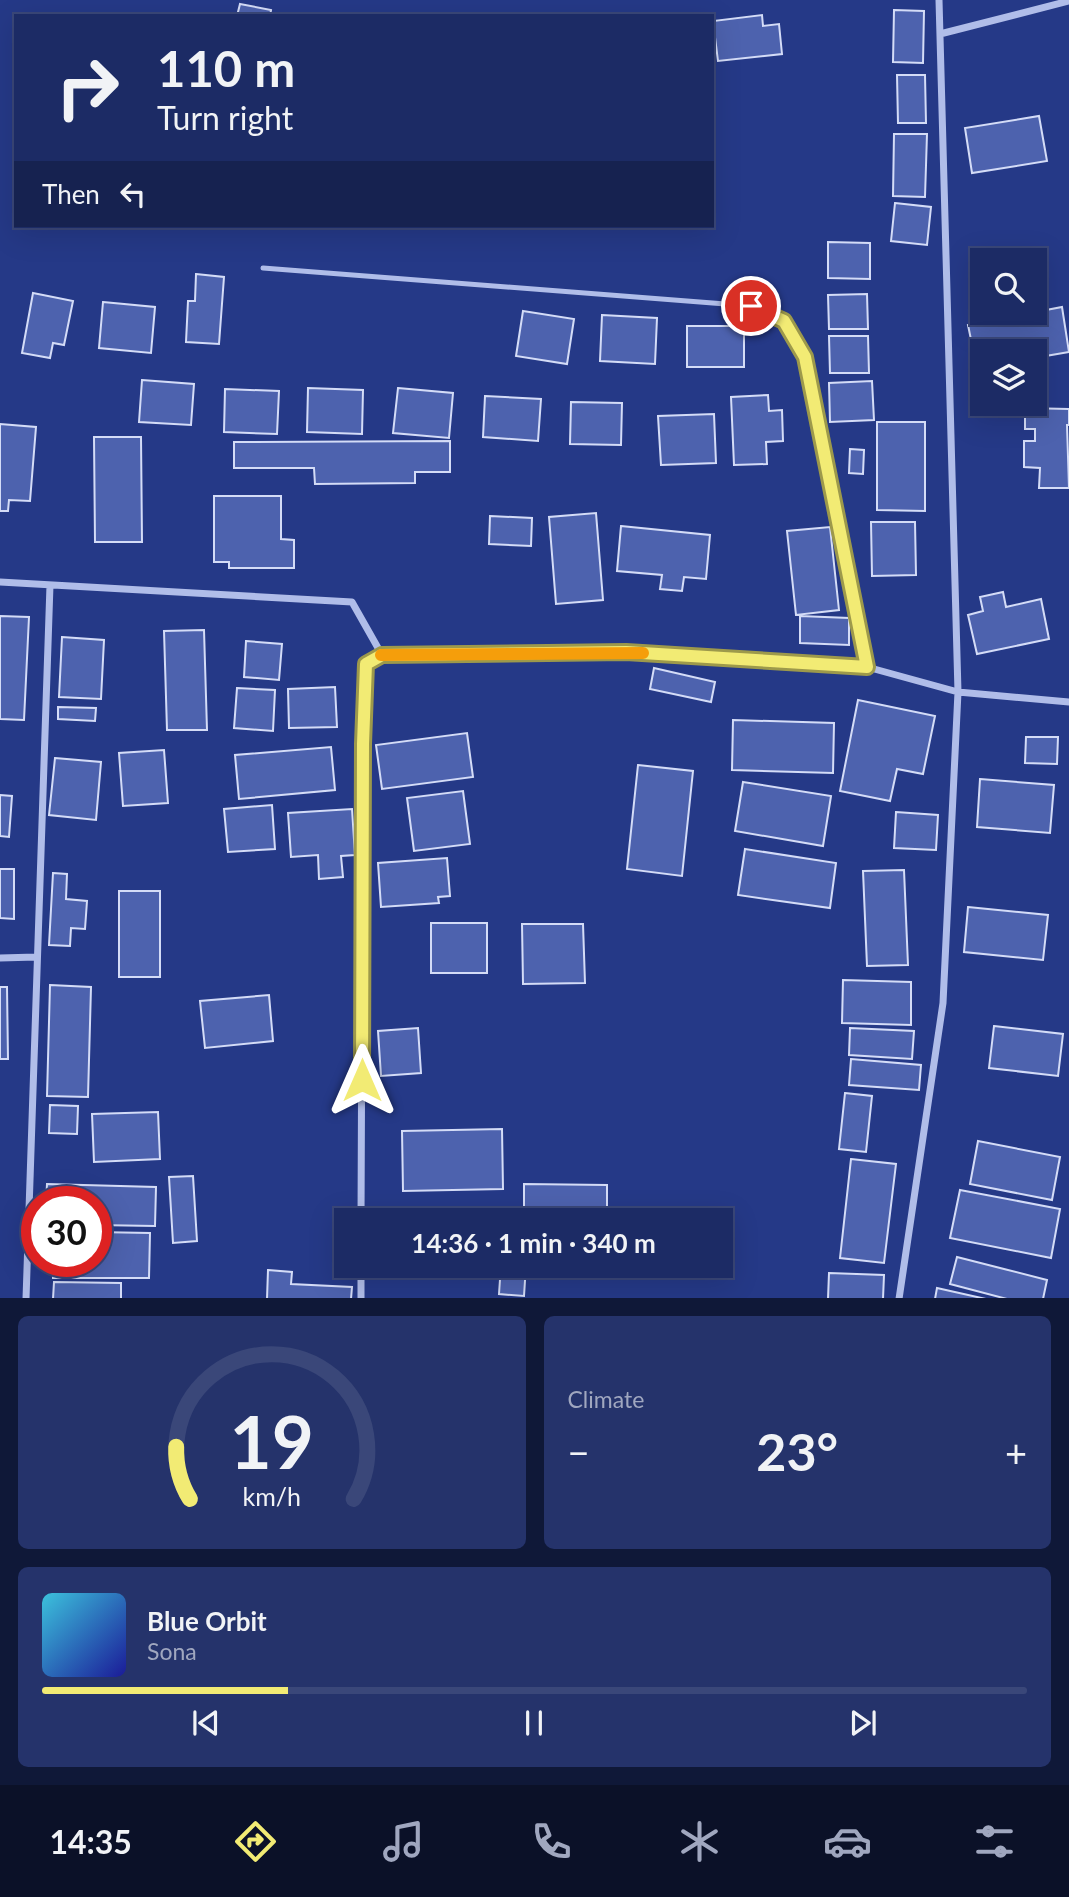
<!DOCTYPE html>
<html lang="en">
<head>
<meta charset="utf-8">
<style>
  body { margin:0; font-family:Lato,sans-serif; background:#25336b; color:#f1f3f6; height:100vh; display:flex; flex-direction:column; font-size:26px; white-space:nowrap }
  * { box-sizing:border-box; margin:0 }
  p { font-size:23px; color:#a0a7bf }
  .icon { flex:none; width:38px; height:38px; fill:none; stroke:currentColor; stroke-width:2; stroke-linecap:round; stroke-linejoin:round }
  .map { position:relative; height:1298px; overflow:hidden }
  .drawer { display:flex; flex-direction:column; gap:18px; padding:18px; background:#0f1838; flex:1 }
  .drawer>* { flex:none }
  .top-card { position:absolute; left:14px; top:14px; width:700px; height:214px; border-radius:0px; box-shadow:0 7px 28px #0002,0 0 0 2px #3a4779; background:#1c2b65; color:#f1f3f6; overflow:hidden }
  .tools { position:absolute; left:970px; top:248px; display:grid; gap:14px }
  .tools a { display:grid; place-items:center; width:77px; height:77px; border-radius:0px; background:#1c2b65; box-shadow:0 7px 28px #0002,0 0 0 2px #3a4779; font-size:35px }
  .speed { position:absolute; left:21px; top:1186px; display:flex; gap:14px; font-size:35px; font-weight:700; text-align:center }
  .speed>* { display:grid; place-content:center; width:91px; height:91px; border-radius:50%; background:#1c2b65; box-shadow:0 7px 28px #0002,0 0 0 2px #3a4779; line-height:1 }
  .speed .limit { border:10px solid #d22; background:#fff; color:#111 }
  .pin { position:absolute; display:grid; place-items:center; width:60px; height:60px; color:#fff; margin:-30px; border:4px solid #fff; border-radius:50%; box-shadow:0 2px 7px #0007 }
  .me { position:absolute; width:77px; margin:-38px; rotate:0deg; stroke-linejoin:round; filter:drop-shadow(0 0 5px #0008) }
  .turn { display:flex; align-items:center; gap:24px; height:147px; padding:0 28px; font-size:32px }
  .turn .icon { width:91px; height:91px; stroke-width:2.5 }
  .turn b { display:block; font-size:49px; line-height:60px }
  .then { display:flex; align-items:center; height:66px; padding:0 28px; background:#0003; gap:14px; font-size:26px }
  .big { font-size:52px; font-weight:700; line-height:1.1 }
  .drawer .card { flex:1; display:flex; flex-direction:column; justify-content:center; gap:10px; min-width:0; padding:0 24px; border-radius:10px; background:#25336b }
  .drawer .dial { align-items:center; gap:0 }
  .dial svg { height:182px; overflow:visible; fill:none; stroke:#3a4779; stroke-width:7; stroke-linecap:round; text-anchor:middle }
  .dial text { fill:#f1f3f6; stroke:none }
  .song { display:flex; align-items:center; gap:21px }
  .cover { width:84px; height:84px; border-radius:10px; background:linear-gradient(135deg,hsl(190 70% 55%),hsl(240 70% 35%)) }
  .played { height:7px; border-radius:4px; background:linear-gradient(90deg,#f2eb74 25%,#3a4779 25%) }
  .keys { display:flex; justify-content:space-around; direction:ltr }
  .heat { display:flex; justify-content:space-between; align-items:center; font-size:38px; direction:ltr }
  .drawer .tiles { flex:1; display:grid; gap:18px; grid-template-columns:1fr 1fr }
  .card:last-child { grid-column:span 2 }
  .trip { position:absolute; left:334px; top:1208px; width:399px; height:70px; border-radius:0px; background:#1c2b65; box-shadow:0 7px 28px #0002,0 0 0 2px #3a4779; font-weight:700; line-height:70px; text-align:center }
  .tabs { display:flex; height:112px; justify-content:space-around; align-items:center; background:#0b1128; color:#a0a7bf }
  .tabs .icon { width:49px; height:49px }
  .tabs .active { color:#f2eb74 }
  .tabs b { font-size:32px; color:#f1f3f6 }
  .map>svg:first-child { display:block }
  .building { fill:#4d62ae; stroke:#d4dcf7; stroke-width:2 }
  .lines { fill:none; stroke-linecap:round; stroke-linejoin:round }
  .lane { stroke:#b0bde9; stroke-width:5 }
  .street { stroke:#b0bde9; stroke-width:7 }
  .route-casing { stroke:#9d994b; stroke-width:18 }
  .route { stroke:#f2eb74; stroke-width:12 }
  .slow { stroke:#f59e0b; stroke-width:12 }
</style>
</head>
<body>
<div class="map">
<svg width="1069" height="1299" viewBox="0 0 1069 1299">
  <rect width="100%" height="100%" fill="#253987"/>
  <path class="building" d="M240,4L271,10L270,16H237Z
    M894,10L924,11L923,63L893,62Z
    M762,15L763,26L779,24L782,54L718,61L713,21Z
    M897,75H925L926,123H898Z
    M1039,116L1047,161L972,173L965,128Z
    M894,134H927L925,197L893,196Z
    M895,203L931,207L927,245L891,241Z
    M828,242L870,243V279L828,278Z
    M196,274L224,277L219,344L186,342L188,301H195Z
    M33,293L73,301L64,345L53,343L50,358L22,353Z
    M867,294L868,329H829L828,295Z
    M103,302L155,307L151,353L99,348Z
    M1062,307L1069,352L1034,358V352H982V368L977,369L968,325Z
    M523,311L574,319L567,364L516,356Z
    M602,315L657,318L655,364L600,361Z
    M687,326H744V367H687Z
    M829,336H868L869,373H830Z
    M142,380L194,384L191,425L139,422Z
    M872,381L874,420L830,422L829,383Z
    M308,388L363,390L362,434L307,432Z
    M398,388L453,393L449,438L393,433Z
    M225,389L279,391L277,434L224,432Z
    M768,395L769,411L782,410L783,441L766,442L767,464L734,465L731,397Z
    M485,396L541,399L538,441L483,437Z
    M571,402L622,403L621,445L570,444Z
    M1025,408L1069,409V425H1067L1069,488H1039L1040,468L1024,467V441H1035V429H1025Z
    M714,414L716,463L661,465L658,416Z
    M877,422H925V511L877,510Z
    M0,424L36,427L30,501L9,500L8,511H0Z
    M94,437H141L142,542H95Z
    M450,441V472H415V483L315,484L314,468H234V442Z
    M850,449L864,450L863,474L849,473Z
    M214,496H281V539L294,540V568H229V562H214Z
    M596,513L603,600L556,604L549,517Z
    M490,516L532,518L531,546L489,544Z
    M871,522H915L916,575L872,576Z
    M621,526L710,535L706,579L684,577L682,591L660,589L662,575L617,571Z
    M830,527L839,610L796,615L787,531Z
    M1003,592L1006,607L1041,599L1049,639L977,654L968,615L983,611L980,597Z
    M0,616L29,617L24,720L0,719Z
    M800,616L849,618V645L800,643Z
    M204,630L207,730H167L164,631Z
    M62,637L104,640L101,699L59,697Z
    M246,641L282,644L279,680L244,677Z
    M654,668L715,682L711,702L650,689Z
    M335,687L337,727L289,728L288,689Z
    M237,688L275,690L273,731L234,728Z
    M858,700L935,716L923,774L897,769L890,801L840,791Z
    M58,707L96,708L95,721L58,719Z
    M733,720L834,723L833,773L732,770Z
    M467,733L473,777L382,789L376,745Z
    M1026,737H1058L1057,764L1025,763Z
    M331,747L335,790L239,799L235,755Z
    M164,750L168,803L123,806L119,753Z
    M55,758L101,762L96,820L49,815Z
    M638,765L693,771L682,876L627,869Z
    M980,779L1054,785L1050,833L977,827Z
    M743,782L831,796L823,846L735,831Z
    M463,791L470,844L414,851L407,798Z
    M0,795L12,796L9,837L0,836Z
    M272,805L275,849L228,852L224,809Z
    M352,809L355,855L341,856L343,877L319,879L318,855L291,857L288,813Z
    M896,812L938,815L936,850L894,848Z
    M745,849L836,863L830,908L738,895Z
    M447,858L450,896L438,897L439,903L381,907L378,863Z
    M0,869H14V919L0,918Z
    M904,870L908,965L867,966L863,871Z
    M53,873L67,874L66,899L87,901L85,929L71,928L70,946L49,945Z
    M119,891H160V977H119Z
    M968,907L1048,915L1043,960L964,952Z
    M431,923H487V973H431Z
    M522,924H583L585,983L523,984Z
    M843,980L911,982V1025L842,1023Z
    M50,985L91,987L88,1097L47,1096Z
    M0,987H7L8,1059H0Z
    M269,995L273,1041L205,1048L200,1001Z
    M994,1026L1063,1034L1058,1076L989,1068Z
    M418,1028L421,1073L381,1076L378,1031Z
    M850,1028L914,1031L912,1059L849,1055Z
    M851,1059L921,1065L919,1090L849,1085Z
    M845,1093L872,1096L866,1152L839,1149Z
    M50,1105L78,1106L77,1134L49,1133Z
    M158,1112L160,1159L94,1162L92,1114Z
    M502,1129L503,1189L403,1191L402,1131Z
    M978,1141L1060,1157L1052,1200L970,1184Z
    M851,1159L896,1164L884,1263L840,1258Z
    M193,1176L197,1241L173,1243L169,1177Z
    M47,1184L156,1187L155,1226L96,1225V1202H46Z
    M524,1184L607,1185V1220H524Z
    M960,1190L1060,1209L1051,1258L950,1238Z
    M96,1232L150,1233L149,1278H53V1262H96Z
    M957,1257L1047,1280L1043,1299H1007L950,1284Z
    M501,1265H526L524,1296L499,1294Z
    M268,1270L292,1272L291,1284L352,1287L351,1299H267Z
    M829,1273L884,1275L883,1299H828Z
    M54,1282L121,1283V1299H53Z
    M937,1288L986,1299H935Z"/>
  <g class="lines">
    <path class="lane" d="M263,268L751,306L784,321L805,357L867,667"/>
    <path class="street" d="M940,34L1069,1
      M0,582L352,602L382,655L626,652L867,667L958,692L1069,702
      M0,958L36,957
      M361,1220L363,744L366,664L382,655
      M26,1299L50,585
      M361,1299V1265
      M899,1299L943,1003L958,692L939,0"/>
  </g>
  <g class="lines">
    <g class="route-casing">
      <path id="route" d="M362,1080L363,744L366,664L382,655L626,652L867,667L805,357L784,321L751,306"/>
    </g>
    <use href="#route" class="route"/>
    <path class="slow" d="M381,655L643,653"/>
  </g>
</svg>
<div class="tools">
<a><svg class="icon" aria-label="search" viewBox="0 0 24 24"><circle cx="10" cy="10" r="6"/><path d="M15 15l6 6"/></svg></a>
<a><svg class="icon" aria-label="layers" viewBox="0 0 24 24"><path d="M12 4l9 5-9 5-9-5zM3 14l9 5 9-5"/></svg></a>
</div>
<div class="speed"><div class="limit">30</div></div>
<div class="pin" style="left:751px;top:306px;background:#d93025"><svg class="icon" aria-label="arrive" viewBox="0 0 24 24"><path d="M6 21V4h12l-3 4 3 4H6"/></svg></div>
<svg class="me" style="left:362px;top:1080px" viewBox="-20 -20 40 40"><path d="M0-17L14 15 0 8-14 15z" fill="#f2eb74" stroke="#fff" stroke-width="4"/></svg>
<div class="trip">14:36 · 1 min · 340 m</div>
<div class="top-card">
<div class="turn"><svg class="icon" aria-label="right" viewBox="0 0 24 24"><path d="M7 20v-9h11M14 6l5 5-5 5"/></svg><div><b>110 m</b>Turn right</div></div>
<div class="then">Then<svg class="icon" aria-label="left" viewBox="0 0 24 24"><path d="M17 20v-9H6M10 6l-5 5 5 5"/></svg></div>
</div>
</div>
<section class="drawer">
<div class="tiles">
<div class="card dial"><svg viewBox="0 0 100 80">
<path d="M14 69A42 42 0 1 1 86 69"/>
<path d="M14 69A42 42 0 0 1 8 46" stroke="#f2eb74"/>
<text x="50" y="56" font-size="32" font-weight="700">19</text>
<text x="50" y="72" font-size="11">km/h</text>
</svg></div>
<div class="card"><p>Climate</p>
<div class="heat"><a>−</a><b class="big">23°</b><a>+</a></div>
</div>
<div class="card">
<div class="song"><i class="cover"></i><div><b>Blue Orbit</b><p>Sona</p></div></div>
<div class="played"></div>
<div class="keys"><svg class="icon" aria-label="previous" viewBox="0 0 24 24"><path d="M18 5L8 12l10 7zM5 5v14"/></svg><svg class="icon" aria-label="pause" viewBox="0 0 24 24"><path d="M8 5v14M16 5v14"/></svg><svg class="icon" aria-label="next" viewBox="0 0 24 24"><path d="M6 5l10 7-10 7zM19 5v14"/></svg></div>
</div>
</div>
</section>
<nav class="tabs">
<b>14:35</b>
<svg class="icon active" aria-label="directions" viewBox="0 0 24 24"><path d="M12 3l9 9-9 9-9-9zM9 14v-3h6M13 9l2 2-2 2"/></svg>
<svg class="icon" aria-label="music" viewBox="0 0 24 24"><path d="M9 18V5l10-2v13"/><circle cx="6" cy="18" r="3"/><circle cx="16" cy="16" r="3"/></svg>
<svg class="icon" aria-label="phone" viewBox="0 0 24 24"><path d="M5 4h4l2 5-3 2q2 4 5 5l2-3 5 2v4C11 20 4 13 5 4z"/></svg>
<svg class="icon" aria-label="climate" viewBox="0 0 24 24"><path d="M12 3v18M4 7l16 10M4 17L20 7"/></svg>
<svg class="icon" aria-label="car" viewBox="0 0 24 24"><path d="M5 17H2v-5l4-1 3-4h7l3 4 3 1v5h-3M9 17h6M6 11h13"/><circle cx="7" cy="17" r="2"/><circle cx="17" cy="17" r="2"/></svg>
<svg class="icon" aria-label="filters" viewBox="0 0 24 24"><path d="M4 7h16M4 17h16"/><circle cx="9" cy="7" r="2"/><circle cx="15" cy="17" r="2"/></svg>
</nav>
</body>
</html>
